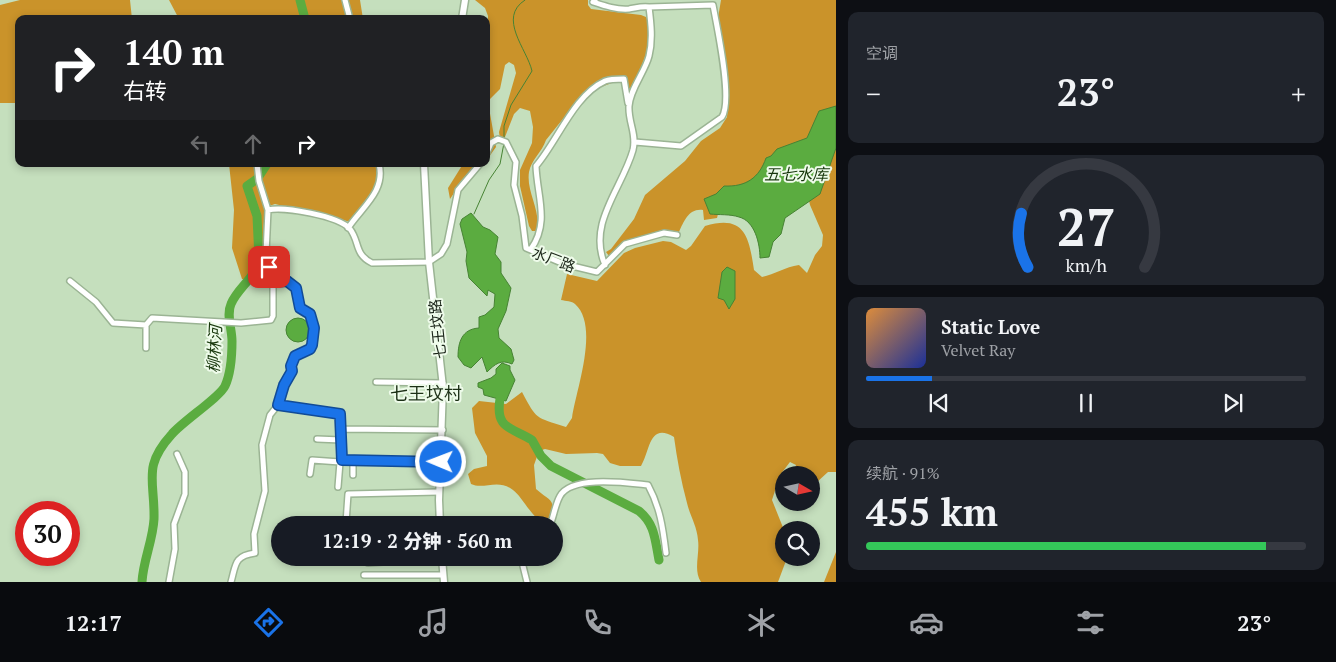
<!DOCTYPE html>
<html lang="zh">
<head>
<meta charset="utf-8">
<style>
  body { margin:0; font-family:"PT Serif","Noto Sans SC",serif; background:#20242c; color:#f1f3f6; height:100vh; display:flex; flex-direction:column; font-size:19px; white-space:nowrap }
  * { box-sizing:border-box; margin:0 }
  p { font-size:16px; color:#9ea1a6 }
  .icon { flex:none; width:28px; height:28px; fill:none; stroke:currentColor; stroke-width:2; stroke-linecap:round; stroke-linejoin:round }
  .map { position:relative; flex:1; overflow:hidden }
  .sheet { display:flex; flex-direction:column; gap:12px; padding:12px; background:#0d0f14; width:500px }
  .sheet>* { flex:none }
  .hud { position:absolute; left:15px; top:15px; width:475px; height:152px; border-radius:10px; box-shadow:0 2px 8px #0003; background:#202124; color:#fff; overflow:hidden }
  .needle { width:32px; rotate:99deg }
  .tools { position:absolute; left:775px; top:466px; display:grid; gap:10px }
  .tools a { display:grid; place-items:center; width:45px; height:45px; border-radius:50%; background:#171b24; box-shadow:0 2px 8px #0003; font-size:25px }
  .speed { position:absolute; left:15px; top:501px; display:flex; gap:10px; font-size:25px; font-weight:700; text-align:center }
  .speed>* { display:grid; place-content:center; width:65px; height:65px; border-radius:50%; background:#171b24; box-shadow:0 2px 8px #0003; line-height:1 }
  .speed .limit { border:8px solid #d22; background:#fff; color:#111 }
  .pin { position:absolute; display:grid; place-items:center; width:42px; height:42px; color:#fff; margin:-21px; border-radius:10px; box-shadow:0 2px 8px #0006 }
  .me { position:absolute; width:55px; margin:-28px; rotate:271deg; stroke-linejoin:round; filter:drop-shadow(0 0 4px #0008) }
  .turn { display:flex; align-items:center; gap:18px; height:105px; padding:0 25px; font-size:22px }
  .turn .icon { width:65px; height:65px; stroke-width:2.5 }
  .turn b { display:block; font-size:35px; line-height:42px }
  .lanes { display:flex; align-items:center; height:48px; padding:0 25px; background:#0003; justify-content:center; gap:25px; direction:ltr }
  .lanes .off { opacity:.35 }
  .big { font-size:38px; font-weight:800; line-height:1.1 }
  .sheet .card { flex:1; display:flex; flex-direction:column; justify-content:center; gap:8px; min-width:0; padding:0 18px; border-radius:10px; background:#20242c }
  .sheet .dial { align-items:center; gap:0 }
  .dial svg { height:130px; overflow:visible; fill:none; stroke:#363941; stroke-width:7; stroke-linecap:round; text-anchor:middle }
  .dial text { fill:#f1f3f6; stroke:none }
  .song { display:flex; align-items:center; gap:15px }
  .cover { width:60px; height:60px; border-radius:8px; background:linear-gradient(135deg,hsl(30 70% 55%),hsl(230 70% 35%)) }
  .played { height:5px; border-radius:2px; background:linear-gradient(90deg,#1a73e8 15%,#363941 15%) }
  .keys { display:flex; justify-content:space-around; direction:ltr }
  .heat { display:flex; justify-content:space-between; align-items:center; font-size:28px; direction:ltr }
  .charge { height:8px; border-radius:4px; background:linear-gradient(90deg,#34c759 91%,#363941 0) }
  .trip { position:absolute; left:271px; top:516px; width:292px; height:50px; border-radius:25px; background:#171b24; box-shadow:0 2px 8px #0003; font-weight:800; line-height:50px; text-align:center }
  .tab-bar { display:flex; height:80px; justify-content:space-around; align-items:center; background:#090b0e; color:#9ea1a6 }
  .tab-bar .icon { width:35px; height:35px }
  .tab-bar .on { color:#1a73e8 }
  .tab-bar b { font-size:22px; color:#f1f3f6 }
  main { display:flex; flex:1; min-height:0 }
  .map>svg:first-child { display:block }
  .forest { fill:#ca932a }
  .water { fill:#5bac40; stroke:#478334 }
  .lines { fill:none; stroke-linecap:round; stroke-linejoin:round }
  .stream { stroke:#478334; stroke-width:1 }
  .river { stroke:#5bac40; stroke-width:9 }
  .minor-casing { stroke:#9bb494; stroke-width:8 }
  .tertiary-casing { stroke:#9bb494; stroke-width:9 }
  .minor { stroke:#fff; stroke-width:5 }
  .tertiary { stroke:#fff; stroke-width:6 }
  .route-casing { stroke:#114b97; stroke-width:12 }
  .route { stroke:#1a73e8; stroke-width:9 }
  .labels { text-anchor:middle; dominant-baseline:central; stroke-width:4; stroke-linejoin:round; paint-order:stroke }
  .street-label { font-size:15px; fill:#192317; stroke:#eefbea }
  .water-label { font-size:16px; font-style:italic; fill:#17370c; stroke:#eefbea }
  .quarter-label { font-size:18px; fill:#1c3016; stroke:#eefbea }
</style>
</head>
<body>
<main>
<div class="map">
<svg width="836" height="582" viewBox="0 0 836 582">
  <rect width="100%" height="100%" fill="#c5dfbd"/>
  <path class="forest" d="M20,0H130L132,19H19V103H0V5Z
    M169,0H360L363,19H179Z
    M475,0H588V5L591,9L641,15L646,17L648,21V49L629,99L626,80C585,86 571,110 546,140C542,152 531,160 529,172C526,192 541,209 537,231H532L529,226L520,186V170L532,143L533,127L530,111L520,108L514,114L503,142L500,139L499,132L516,73L514,65L509,62L505,65L500,89L490,99L489,108L496,147L486,161L488,16L485,8Z
    M721,0H836V472H828L817,482L811,483V475H793L796,465L790,462L780,475L772,500L784,530V558H787L778,582H701C693,570 700,554 698,540C697,526 690,516 687,503C681,481 677,459 674,437C649,422 650,451 641,466H620L610,463L603,454L597,453L566,454L545,449L539,451L534,465L536,489C552,503 556,498 550,522C535,526 524,498 513,490C498,478 484,490 471,484L468,474L474,469L487,466V456L475,433L472,408L479,401L506,404L522,392C537,420 535,417 566,427L572,418C576,390 600,326 575,304C572,301 566,301 561,300L567,274L597,281L624,253L635,248L663,241L671,242L686,250L691,246L705,226C745,214 749,237 754,270L762,277C775,274 785,267 799,265L807,273L815,255L822,246L823,235L810,205L806,187L778,162L719,210L717,218L704,220L703,210C689,208 684,221 679,232C656,233 628,243 609,256L606,252L611,249L634,219L645,195L685,161L701,141L720,128L727,117L729,88L718,18Z
    M229,164H376L377,186L351,222L275,204L269,206C254,236 280,250 247,280L242,279L232,248L234,210Z
    M463,164H482L460,184L450,199L448,188Z
    M836,552V582H824Z"/>
  <path class="water" d="M836,106V148L820,194L785,218L781,234L773,242L769,257L760,258C760,244 755,221 739,217C730,214 719,215 710,214L704,199L716,194L724,186C746,187 759,178 766,158L771,156L777,149L807,138L819,111Z
    M471,213L483,227L490,230L498,237L495,254L501,262V273L511,288L506,311L498,329L499,338L511,349L514,360L512,364C501,359 495,364 487,372L482,357L471,368L464,365L458,357C458,342 462,329 479,328V317L485,315L494,307L495,294L488,290L487,296L469,278L466,261L467,252L460,224L462,219Z
    M727,267L735,271V299L729,309L724,300L718,298L722,272Z
    M286 330a12 12 0 1 1 24 0a12 12 0 1 1-24 0Z
    M502,363L510,366V370L515,380L506,401L484,395L483,389L478,387V383L491,378L496,374V369Z"/>
  <g class="lines">
    <path class="stream" d="M504,139V126L511,105L532,71C527,49 497,18 525,0
      M474,214L489,180L500,164L504,143"/>
    <path class="river" d="M300,0L305,19
      M500,399C495,429 511,427 532,440L541,456L551,466L639,511C655,524 655,540 659,560
      M142,582C143,561 153,540 154,519C155,480 142,467 172,434C183,421 220,397 225,386C231,373 232,355 232,341C232,329 226,315 231,304C238,287 256,278 259,259L257,216L247,186L257,179L267,164"/>
    <g class="minor-casing">
      <path id="minor" d="M345,0L350,19
        M595,0L593,2C605,6 617,10 629,9C636,8 641,6 649,7C651,23 653,40 649,56C645,72 630,89 629,106C628,122 637,134 633,150C622,189 587,223 605,265
        M635,142L681,146L722,117C733,100 717,27 713,5L649,7
        M486,155L491,143L498,139L506,142L516,162L514,185L522,216L526,248L564,264L597,272L625,244L664,233L677,235
        M257,164L259,181L268,210C283,206 339,216 350,229C360,242 354,254 372,263L429,262L441,254L447,244L458,190L480,164
        M348,228C362,207 386,191 379,164
        M531,249C550,222 537,196 536,166C557,142 574,95 605,81C610,79 618,79 624,79L628,103
        M70,281L96,302L113,323L146,325
        M146,348V325L152,318L241,323L271,320L273,316V282L266,254L268,210
        M376,382L443,383
        M278,405L340,414L342,460L441,463
        M341,429L443,430
        M317,439L341,440
        M310,474L312,460L340,462L342,460
        M353,475V460
        M338,487L340,462
        M365,525V521L346,523L348,494L439,492
        M402,525H403
        M550,525C554,516 555,505 560,496C572,475 627,483 648,485C660,507 663,528 666,553
        M368,558V563L442,558
        M521,558L527,582
        M364,575H443
        M169,582L175,549L174,524L185,494V472L177,454
        M231,582C236,564 234,556 255,553L254,534L265,491L262,445L270,415L278,405L284,385L292,371C288,355 305,356 311,347C316,340 314,326 312,318L301,311L296,289L287,281L273,282"/>
    </g>
    <g class="tertiary-casing">
      <path id="tertiary" d="M462,19L465,0
        M424,164L429,262L443,387L439,500L440,525
        M442,558L444,582"/>
    </g>
    <use href="#minor" class="minor"/>
    <use href="#tertiary" class="tertiary"/>
  </g>
  <g class="lines">
    <g class="route-casing">
      <path id="route" d="M269,267L273,282L287,281L296,288L300,308L310,314L314,328L312,345L310,349L295,356L291,366L292,371L284,385L278,405L340,414L342,460L441,462"/>
    </g>
    <use href="#route" class="route"/>
  </g>
  <g class="labels">
    <g class="street-label">
      <text transform="translate(554 259) rotate(21)">水厂路</text>
      <text transform="translate(437 329) rotate(-96)">七王坟路</text>
    </g>
    <g class="water-label">
      <text x="796" y="174">五七水库</text>
      <text transform="translate(214 349) rotate(-87)">柳林河</text>
    </g>
    <g class="quarter-label">
      <text x="426" y="393">七王坟村</text>
    </g>
  </g>
</svg>
<div class="tools">
<a><svg class="needle" viewBox="-14 -14 28 28"><path d="M0-13l5 13h-10z" fill="#e53935"/><path d="M0 13l5-13h-10z" fill="#9ea1a6"/></svg></a>
<a><svg class="icon" aria-label="search" viewBox="0 0 24 24"><circle cx="10" cy="10" r="6"/><path d="M15 15l6 6"/></svg></a>
</div>
<div class="speed"><div class="limit">30</div></div>
<div class="pin" style="left:269px;top:267px;background:#d93025"><svg class="icon" aria-label="arrive" viewBox="0 0 24 24"><path d="M6 21V4h12l-3 4 3 4H6"/></svg></div>
<svg class="me" style="left:441px;top:462px" viewBox="-20 -20 40 40"><circle r="17" fill="#1a73e8" stroke="#fff" stroke-width="3"/><path d="M0-11L8 9 0 5-8 9z" fill="#fff"/></svg>
<div class="trip">12:19 · 2 分钟 · 560 m</div>
<div class="hud">
<div class="turn"><svg class="icon" aria-label="right" viewBox="0 0 24 24"><path d="M7 20v-9h11M14 6l5 5-5 5"/></svg><div><b>140 m</b>右转</div></div>
<div class="lanes"><svg class="icon off" aria-label="left" viewBox="0 0 24 24"><path d="M17 20v-9H6M10 6l-5 5 5 5"/></svg><svg class="icon off" aria-label="ahead" viewBox="0 0 24 24"><path d="M12 20V5M6 11l6-6 6 6"/></svg><svg class="icon" aria-label="right" viewBox="0 0 24 24"><path d="M7 20v-9h11M14 6l5 5-5 5"/></svg></div>
</div>
</div>
<section class="sheet">
<div class="card"><p>空调</p>
<div class="heat"><a>−</a><b class="big">23°</b><a>+</a></div>
</div>
<div class="card dial"><svg viewBox="0 0 100 80">
<path d="M14 69A42 42 0 1 1 86 69"/>
<path d="M14 69A42 42 0 0 1 10 36" stroke="#1a73e8"/>
<text x="50" y="56" font-size="32" font-weight="700">27</text>
<text x="50" y="72" font-size="11">km/h</text>
</svg></div>
<div class="card">
<div class="song"><i class="cover"></i><div><b>Static Love</b><p>Velvet Ray</p></div></div>
<div class="played"></div>
<div class="keys"><svg class="icon" aria-label="previous" viewBox="0 0 24 24"><path d="M18 5L8 12l10 7zM5 5v14"/></svg><svg class="icon" aria-label="pause" viewBox="0 0 24 24"><path d="M8 5v14M16 5v14"/></svg><svg class="icon" aria-label="next" viewBox="0 0 24 24"><path d="M6 5l10 7-10 7zM19 5v14"/></svg></div>
</div>
<div class="card"><p>续航 · 91%</p><b class="big">455 km</b><div class="charge"></div></div>
</section>
</main>
<nav class="tab-bar">
<b>12:17</b>
<svg class="icon on" aria-label="directions" viewBox="0 0 24 24"><path d="M12 3l9 9-9 9-9-9zM9 14v-3h6M13 9l2 2-2 2"/></svg>
<svg class="icon" aria-label="music" viewBox="0 0 24 24"><path d="M9 18V5l10-2v13"/><circle cx="6" cy="18" r="3"/><circle cx="16" cy="16" r="3"/></svg>
<svg class="icon" aria-label="phone" viewBox="0 0 24 24"><path d="M5 4h4l2 5-3 2q2 4 5 5l2-3 5 2v4C11 20 4 13 5 4z"/></svg>
<svg class="icon" aria-label="climate" viewBox="0 0 24 24"><path d="M12 3v18M4 7l16 10M4 17L20 7"/></svg>
<svg class="icon" aria-label="car" viewBox="0 0 24 24"><path d="M5 17H2v-5l4-1 3-4h7l3 4 3 1v5h-3M9 17h6M6 11h13"/><circle cx="7" cy="17" r="2"/><circle cx="17" cy="17" r="2"/></svg>
<svg class="icon" aria-label="filters" viewBox="0 0 24 24"><path d="M4 7h16M4 17h16"/><circle cx="9" cy="7" r="2"/><circle cx="15" cy="17" r="2"/></svg>
<b>23°</b>
</nav>
</body>
</html>
